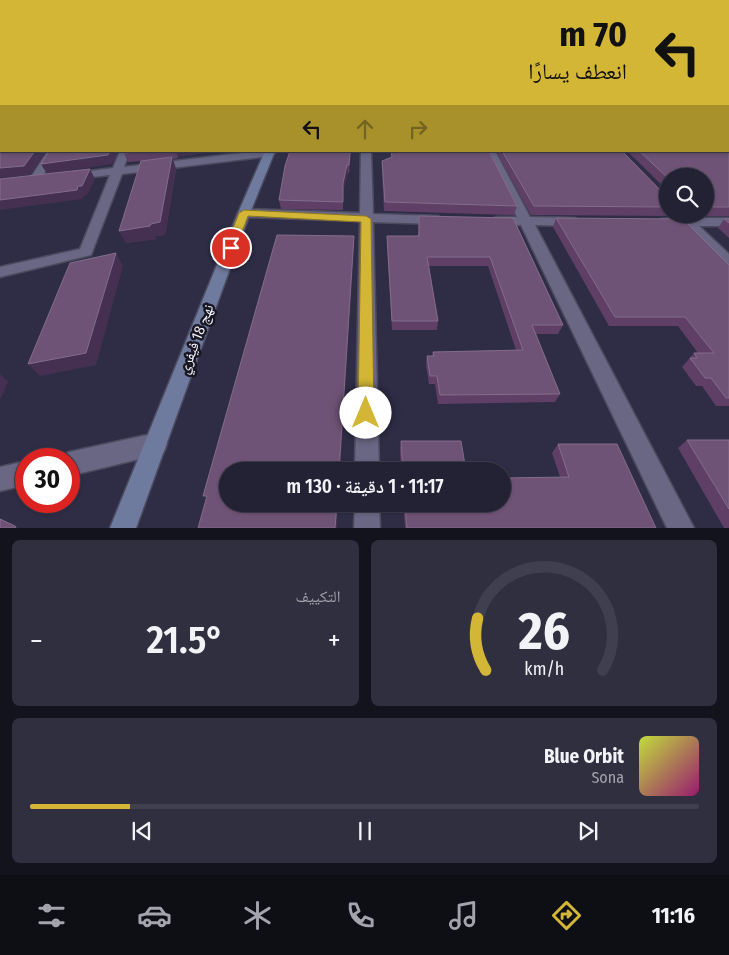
<!DOCTYPE html>
<html lang="ar">
<head>
<meta charset="utf-8">
<style>
  body { margin:0; font-family:"Fira Sans Condensed","Noto Naskh Arabic",sans-serif; background:#2f2f40; color:#f1f3f6; direction:rtl; height:100vh; display:flex; flex-direction:column; font-size:19px; white-space:nowrap }
  * { box-sizing:border-box; margin:0 }
  p { font-size:16px; color:#a3a4ac }
  .icon { flex:none; width:28px; height:28px; fill:none; stroke:currentColor; stroke-width:2; stroke-linecap:round; stroke-linejoin:round }
  .map { position:relative; height:528px; overflow:hidden; direction:ltr }
  .drawer { display:flex; flex-direction:column; gap:12px; padding:12px; background:#13131d; flex:1 }
  .drawer>* { flex:none }
  .hud { position:absolute; left:0px; top:0px; width:730px; height:152px; box-shadow:0 1px 4px #0004,0 0 0 1px #403f4f; direction:rtl; background:#d3b635; color:#111; overflow:hidden }
  .fabs { position:absolute; left:659px; top:168px; display:grid; gap:10px }
  .fabs a { display:grid; place-items:center; width:55px; height:55px; border-radius:50%; background:#232234; box-shadow:0 1px 4px #0004,0 0 0 1px #403f4f; font-size:25px }
  .speed { position:absolute; left:15px; top:448px; display:flex; gap:10px; font-size:25px; font-weight:700; text-align:center }
  .speed>* { display:grid; place-content:center; width:65px; height:65px; border-radius:50%; background:#232234; box-shadow:0 1px 4px #0004,0 0 0 1px #403f4f; line-height:1 }
  .speed .limit { border:8px solid #d22; background:#fff; color:#111 }
  .pin { position:absolute; display:grid; place-items:center; width:42px; height:42px; color:#fff; margin:-21px; border:2px solid #fff; border-radius:50%; box-shadow:0 1px 5px #0007 }
  .me { position:absolute; width:55px; margin:-28px; rotate:0deg; stroke-linejoin:round; filter:drop-shadow(0 0 4px #0008) }
  .turn { display:flex; align-items:center; gap:18px; height:105px; padding:0 20px; font-size:22px }
  .turn .icon { width:65px; height:65px; stroke-width:2.5 }
  .turn b { display:block; font-size:35px; line-height:42px }
  .lanes { display:flex; align-items:center; height:48px; padding:0 20px; background:#0003; justify-content:center; gap:25px; direction:ltr }
  .lanes .off { opacity:.35 }
  .big { font-size:38px; font-weight:600; line-height:1.1 }
  .drawer .tile { flex:1; display:flex; flex-direction:column; justify-content:center; gap:8px; min-width:0; padding:0 18px; border-radius:8px; background:#2f2f40 }
  .drawer .dial { align-items:center; gap:0 }
  .dial svg { height:130px; overflow:visible; fill:none; stroke:#403f4f; stroke-width:7; stroke-linecap:round; text-anchor:middle }
  .dial text { fill:#f1f3f6; stroke:none }
  .song { display:flex; align-items:center; gap:15px }
  .cover { width:60px; height:60px; border-radius:8px; background:linear-gradient(135deg,hsl(70 70% 55%),hsl(320 70% 35%)) }
  .played { height:5px; border-radius:2px; background:linear-gradient(90deg,#d3b635 15%,#403f4f 15%) }
  .keys { display:flex; justify-content:space-around; direction:ltr }
  .heat { display:flex; justify-content:space-between; align-items:center; font-size:28px; direction:ltr }
  .drawer .tiles { flex:1; display:grid; gap:12px; grid-template-columns:1fr 1fr }
  .tile:last-child { grid-column:span 2 }
  .trip { position:absolute; left:219px; top:462px; width:292px; height:50px; border-radius:25px; background:#232234; box-shadow:0 1px 4px #0004,0 0 0 1px #403f4f; font-weight:600; line-height:50px; text-align:center; direction:rtl }
  .tabs { display:flex; height:80px; justify-content:space-around; align-items:center; background:#0e0e15; color:#a3a4ac }
  .tabs .icon { width:35px; height:35px }
  .tabs .on { color:#d3b635 }
  .tabs b { font-size:22px; color:#f1f3f6 }
  .map>svg:first-child { display:block }
  .lines { fill:none; stroke-linecap:round; stroke-linejoin:round }
  .minor-casing { stroke:#4c4a5f; stroke-width:3 }
  .secondary-casing { stroke:#4c4a5f; stroke-width:3 }
  .minor { fill:#696784; fill-rule:evenodd }
  .secondary { fill:#6e7a9e; fill-rule:evenodd }
  .wall { fill:#5f3f66 }
  .shaded-wall { fill:#453052 }
  .building { fill:#6f5376; stroke:#836c8c }
  .route { fill:#d3b635; stroke:#897622 }
  .labels { text-anchor:middle; dominant-baseline:central; stroke-width:5; stroke-linejoin:round; paint-order:stroke }
  .near-street-label { font-size:15px; fill:#f2f2ff; stroke:#181722 }
</style>
</head>
<body>
<div class="map">
<svg width="729" height="528" viewBox="0 0 729 528">
  <rect width="100%" height="100%" fill="#2f2d46"/>
  <g class="lines">
    <g class="minor-casing">
      <path id="minor" d="M48,151H58L39,182H31L29,180Z
        M120,151H130L124,167L258,151H274L275,153L270,156L122,174L91,255L0,277V267L80,249L110,175L74,179L68,176L74,173L113,168Z
        M361,151H371L373,214L438,216L445,220L438,224L373,222L379,471H355L360,221L244,217L238,213L244,209L360,213Z
        M485,151H495L530,217L575,218L582,222L575,226L535,225L694,528H667L521,225H496L489,221L496,217H517Z
        M683,214L691,218H729V226H699L729,254V268L724,267L684,226H666L659,222L661,219L676,218Z
        M156,433L164,436L167,444L164,452L156,455L69,476V459H60L61,456L69,452Z
        M26,461V485L0,491V467Z
        M355,504H379L380,528H354Z"/>
    </g>
    <g class="secondary-casing">
      <path id="secondary" d="M265,151H275L250,213L136,528H110L238,213Z"/>
    </g>
    <use href="#minor" class="minor"/>
    <use href="#secondary" class="secondary"/>
  </g>
  <path class="wall" d="M729,89V216H705L702,214H705V176H668V191L627,151H729Z
    M125,151H222L179,156L178,158L173,159L176,169L165,235L156,236V239L126,243L141,161L128,162L124,153Z
    M290,151H351L349,173H348L343,191V210L281,209L279,200Z
    M391,151H489L517,206L514,215L384,211L382,169V161L391,157Z
    M496,151H622L668,198V214H680L676,216L531,215Z
    M419,216L513,218L563,325L558,334H536L560,394L555,402L438,404L435,384H429L426,365L427,356H432L433,352L516,350L488,266H429L438,321L437,330H392L387,245V236H418Z
    M556,218L729,265V406H716L702,386H696L682,367L694,353H698L678,326H609L553,227Z
    M724,219H729V238L718,228Z
    M687,440H729V528H724L678,448Z
    M401,441L466,471H401L400,450Z
    M558,444L656,528H405L403,504H502L560,477L552,453Z"/>
  <path class="shaded-wall" d="M1,98V120L0,121V99Z
    M35,151H47L30,175L0,178V168Z
    M110,151H119L112,164L47,174L41,164Z
    M176,151H222L179,156L178,158Z
    M350,151H351L349,173V165Z
    M172,157L176,169L165,235L156,236V239L126,243L119,231Z
    M347,165L348,173L343,191V210V183Z
    M90,169L95,179L87,195L84,196L82,199L0,210V200L78,186Z
    M354,236V244L340,471H339Z
    M116,253L123,266L96,365L40,376L28,364Z
    M0,374L8,382L0,400Z
    M337,504H338L337,528H335Z"/>
  <path class="building" d="M0,89H1V98L0,99Z
    M729,89V207H711L705,202V176H668V178L639,151H729Z
    M1,140V151H35L24,166L0,168V141Z
    M49,151H110L108,155L41,164Z
    M125,151H150L124,153Z
    M290,151H350L349,165H347L343,183V202L279,200L285,166Z
    M391,151H489L517,206L385,202L382,161L392,157Z
    M502,151H622L668,198V207L534,206Z
    M172,157L160,222L151,224L150,226L119,231L141,161Z
    M90,169L82,186H78L77,190L0,200V179Z
    M419,216L513,218L563,325H532L560,394L440,395L437,376H430L427,356H434L433,352L523,350L490,257H427L438,321H392L387,236H419Z
    M556,218L683,219L729,265V398H726L711,378H705L690,358H697L694,353H714L685,317H615Z
    M724,219H729V223Z
    M277,235L354,236L339,471H228V504H337L335,528H198L207,496H203Z
    M116,253L86,353L28,364L70,263Z
    M687,440H729V509Z
    M401,441H461L466,471H403Z
    M558,444H617L656,528H407L405,504H502V478L569,477Z
    M0,519L15,526L16,528H0Z"/>
  <linearGradient id="sky" x2="0" y2="1"><stop stop-color="#1a1926"/><stop offset="0.55" stop-color="#474c68"/><stop offset="1" stop-color="#474c68" stop-opacity="0"/></linearGradient>
  <rect width="729" height="163" fill="url(#sky)"/>
  <path class="route" d="M244,210L366,216L371,219L374,413L372,418L366,421L361,418L358,413L361,222L248,216L236,248L235,251H227L225,248L239,213Z"/>
  <g class="labels">
    <g class="near-street-label">
      <text transform="translate(196 339) rotate(-69)">نهج 18 فيفري</text>
    </g>
  </g>
</svg>
<div class="fabs">
<a><svg class="icon" aria-label="search" viewBox="0 0 24 24"><circle cx="10" cy="10" r="6"/><path d="M15 15l6 6"/></svg></a>
</div>
<div class="speed"><div class="limit">30</div></div>
<div class="pin" style="left:231px;top:248px;background:#d93025"><svg class="icon" aria-label="arrive" viewBox="0 0 24 24"><path d="M6 21V4h12l-3 4 3 4H6"/></svg></div>
<svg class="me" style="left:366px;top:413px" viewBox="-20 -20 40 40"><circle r="19" fill="#fff"/><path d="M0-13L10 11 0 6-10 11z" fill="#d3b635"/></svg>
<div class="trip">11:17 · 1 دقيقة · 130 m</div>
<div class="hud">
<div class="turn"><svg class="icon" aria-label="left" viewBox="0 0 24 24"><path d="M17 20v-9H6M10 6l-5 5 5 5"/></svg><div><b>70 m</b>انعطف يسارًا</div></div>
<div class="lanes"><svg class="icon" aria-label="left" viewBox="0 0 24 24"><path d="M17 20v-9H6M10 6l-5 5 5 5"/></svg><svg class="icon off" aria-label="ahead" viewBox="0 0 24 24"><path d="M12 20V5M6 11l6-6 6 6"/></svg><svg class="icon off" aria-label="right" viewBox="0 0 24 24"><path d="M7 20v-9h11M14 6l5 5-5 5"/></svg></div>
</div>
</div>
<section class="drawer">
<div class="tiles">
<div class="tile dial"><svg viewBox="0 0 100 80">
<path d="M14 69A42 42 0 1 1 86 69"/>
<path d="M14 69A42 42 0 0 1 9 37" stroke="#d3b635"/>
<text x="50" y="56" font-size="32" font-weight="700">26</text>
<text x="50" y="72" font-size="11">km/h</text>
</svg></div>
<div class="tile"><p>التكييف</p>
<div class="heat"><a>−</a><b class="big">21.5°</b><a>+</a></div>
</div>
<div class="tile">
<div class="song"><i class="cover"></i><div><b>Blue Orbit</b><p>Sona</p></div></div>
<div class="played"></div>
<div class="keys"><svg class="icon" aria-label="previous" viewBox="0 0 24 24"><path d="M18 5L8 12l10 7zM5 5v14"/></svg><svg class="icon" aria-label="pause" viewBox="0 0 24 24"><path d="M8 5v14M16 5v14"/></svg><svg class="icon" aria-label="next" viewBox="0 0 24 24"><path d="M6 5l10 7-10 7zM19 5v14"/></svg></div>
</div>
</div>
</section>
<nav class="tabs">
<b>11:16</b>
<svg class="icon on" aria-label="directions" viewBox="0 0 24 24"><path d="M12 3l9 9-9 9-9-9zM9 14v-3h6M13 9l2 2-2 2"/></svg>
<svg class="icon" aria-label="music" viewBox="0 0 24 24"><path d="M9 18V5l10-2v13"/><circle cx="6" cy="18" r="3"/><circle cx="16" cy="16" r="3"/></svg>
<svg class="icon" aria-label="phone" viewBox="0 0 24 24"><path d="M5 4h4l2 5-3 2q2 4 5 5l2-3 5 2v4C11 20 4 13 5 4z"/></svg>
<svg class="icon" aria-label="climate" viewBox="0 0 24 24"><path d="M12 3v18M4 7l16 10M4 17L20 7"/></svg>
<svg class="icon" aria-label="car" viewBox="0 0 24 24"><path d="M5 17H2v-5l4-1 3-4h7l3 4 3 1v5h-3M9 17h6M6 11h13"/><circle cx="7" cy="17" r="2"/><circle cx="17" cy="17" r="2"/></svg>
<svg class="icon" aria-label="filters" viewBox="0 0 24 24"><path d="M4 7h16M4 17h16"/><circle cx="9" cy="7" r="2"/><circle cx="15" cy="17" r="2"/></svg>
</nav>
</body>
</html>
